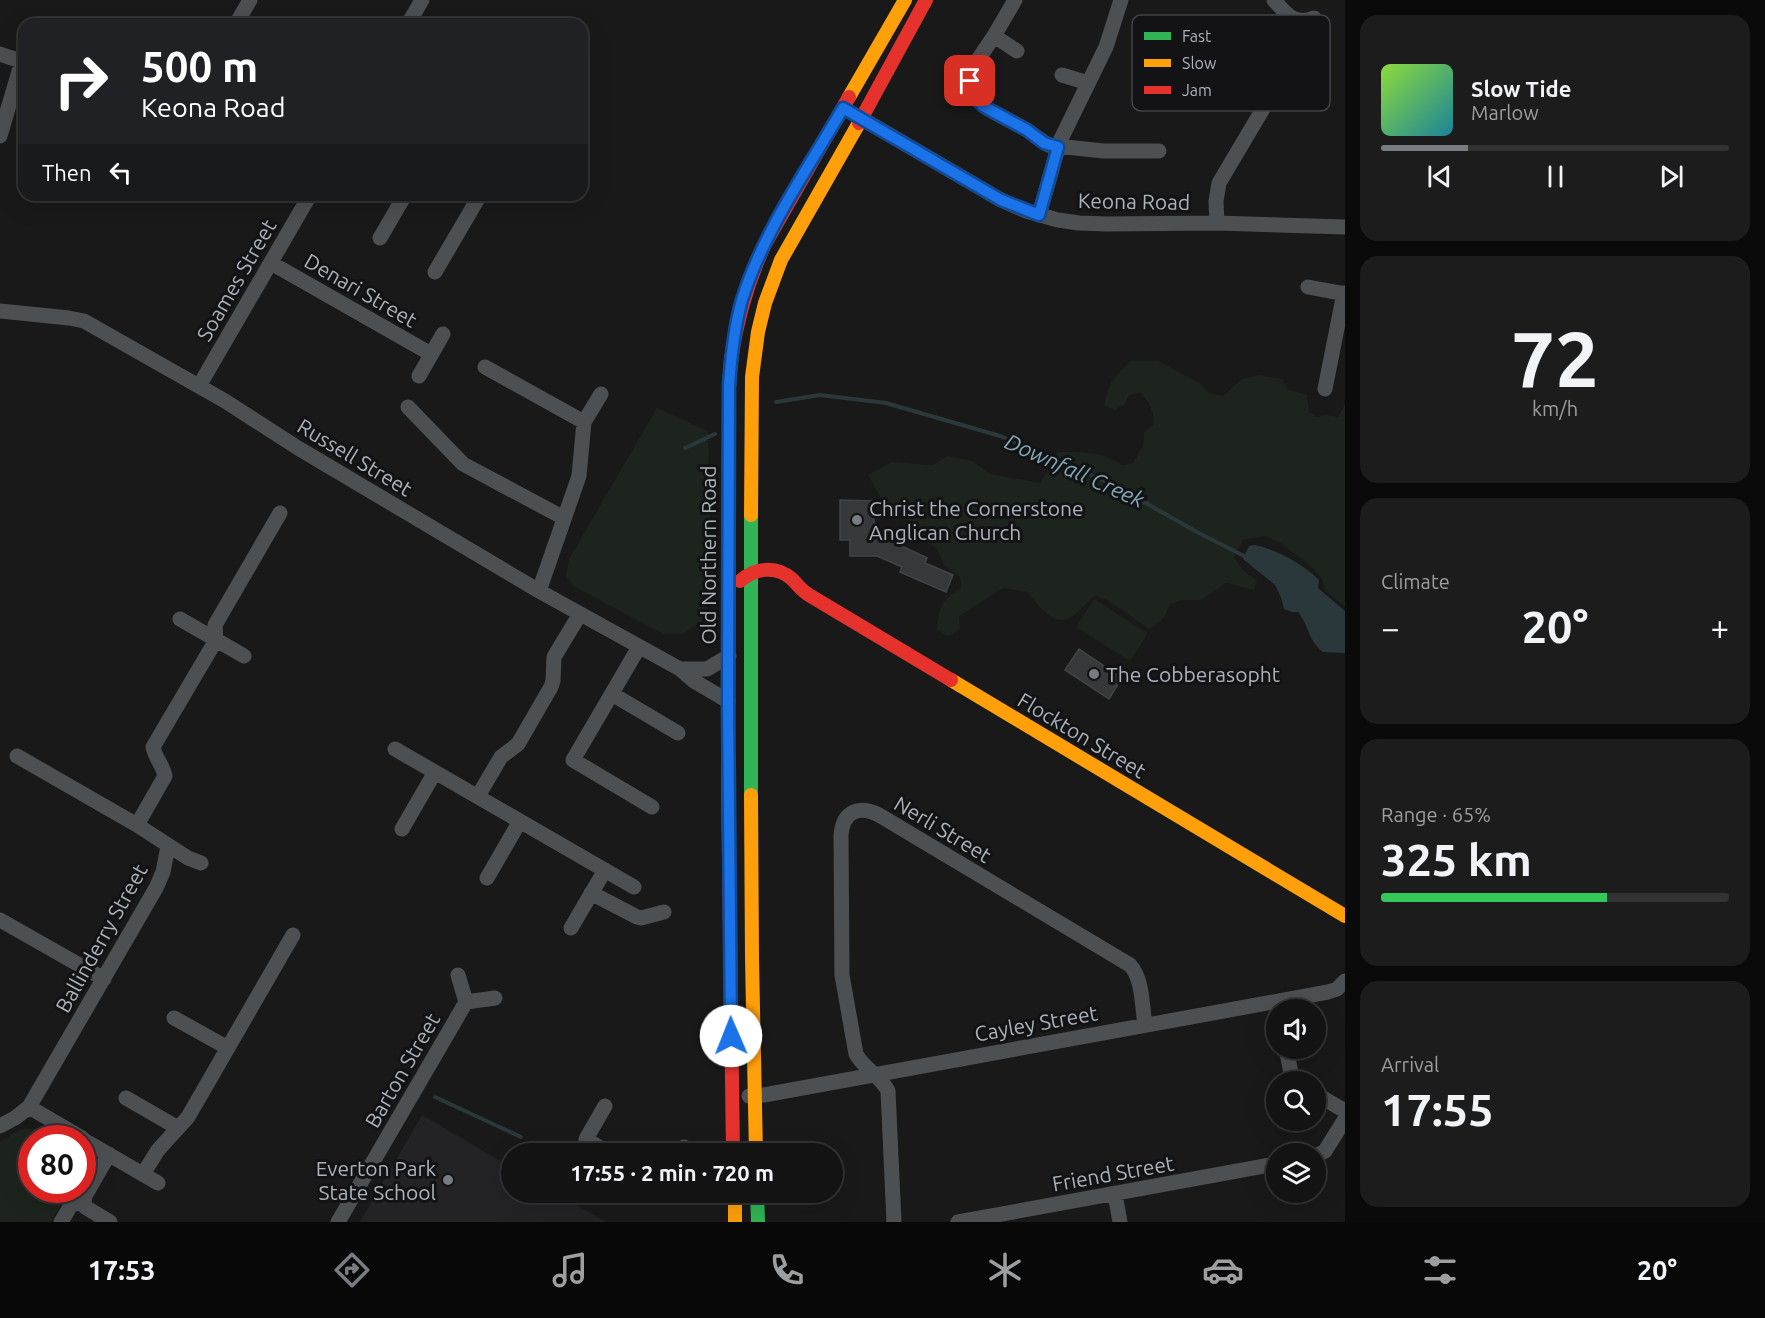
<!DOCTYPE html>
<html lang="en">
<head>
<meta charset="utf-8">
<style>
  body { margin:0; font-family:Ubuntu,sans-serif; background:#1c1c1c; color:#f1f3f6; height:100vh; display:flex; flex-direction:column; font-size:22px; white-space:nowrap }
  * { box-sizing:border-box; margin:0 }
  p { font-size:20px; color:#9d9ea0 }
  .icon { flex:none; width:33px; height:33px; fill:none; stroke:currentColor; stroke-width:2; stroke-linecap:round; stroke-linejoin:round }
  .map { position:relative; flex:1; overflow:hidden }
  .side { display:flex; flex-direction:column; gap:15px; padding:15px; background:#0a0a0a; width:420px }
  .side>* { flex:none }
  .top-card { position:absolute; left:18px; top:18px; width:570px; height:183px; border-radius:18px; box-shadow:0 6px 24px #0002,0 0 0 2px #323233; background:#202124; color:#fff; overflow:hidden }
  .controls { position:absolute; left:1266px; top:999px; display:grid; gap:12px }
  .controls a { display:grid; place-items:center; width:60px; height:60px; border-radius:50%; background:#131313; box-shadow:0 6px 24px #0002,0 0 0 2px #323233; font-size:30px }
  .speed { position:absolute; left:18px; top:1125px; display:flex; gap:12px; font-size:30px; font-weight:700; text-align:center }
  .speed>* { display:grid; place-content:center; width:78px; height:78px; border-radius:50%; background:#131313; box-shadow:0 6px 24px #0002,0 0 0 2px #323233; line-height:1 }
  .speed .limit { border:9px solid #d22; background:#fff; color:#111 }
  .pin { position:absolute; display:grid; place-items:center; width:51px; height:51px; color:#fff; margin:-26px; border-radius:12px; box-shadow:0 3px 9px #0006 }
  .me { position:absolute; width:66px; margin:-33px; rotate:359deg; stroke-linejoin:round; filter:drop-shadow(0 0 4px #0008) }
  .turn { display:flex; align-items:center; gap:21px; height:126px; padding:0 24px; font-size:27px }
  .turn .icon { width:78px; height:78px; stroke-width:2.5 }
  .turn b { display:block; font-size:42px; line-height:51px }
  .then { display:flex; align-items:center; height:57px; padding:0 24px; background:#0003; gap:12px; font-size:22px }
  .big { font-size:45px; font-weight:700; line-height:1.1 }
  .side .tile { flex:1; display:flex; flex-direction:column; justify-content:center; gap:9px; min-width:0; padding:0 21px; border-radius:18px; background:#1c1c1c }
  .side .dial { align-items:center; gap:0 }
  .dial b { font-size:78px; line-height:1 }
  .song { display:flex; align-items:center; gap:18px }
  .cover { width:72px; height:72px; border-radius:9px; background:linear-gradient(135deg,hsl(90 70% 55%),hsl(190 70% 35%)) }
  .played { height:6px; border-radius:3px; background:linear-gradient(90deg,#777c82 25%,#323233 25%) }
  .keys { display:flex; justify-content:space-around; direction:ltr }
  .heat { display:flex; justify-content:space-between; align-items:center; font-size:33px; direction:ltr }
  .charge { height:9px; border-radius:4px; background:linear-gradient(90deg,#34c759 65%,#323233 0) }
  .trip { position:absolute; left:501px; top:1143px; width:342px; height:60px; border-radius:30px; background:#131313; box-shadow:0 6px 24px #0002,0 0 0 2px #323233; font-weight:700; line-height:60px; text-align:center }
  .dock { display:flex; height:96px; justify-content:space-around; align-items:center; background:#080808; color:#9d9ea0 }
  .dock .icon { width:42px; height:42px }
  .dock .on { color:#777c82 }
  .dock b { font-size:27px; color:#f1f3f6 }
  main { display:flex; flex:1; min-height:0 }
  .map>svg:first-child { display:block }
  .built { fill:#232326 }
  .green { fill:#1d231d }
  .water { fill:#2b383b }
  .lines { fill:none; stroke-linecap:round; stroke-linejoin:round }
  .stream { stroke:#2b383b; stroke-width:4 }
  .building { fill:#363839; stroke:#414445; stroke-width:1.5 }
  .street { stroke:#4d5052; stroke-width:15 }
  .fast { stroke:#30b455; stroke-width:14 }
  .slow { stroke:#ff9f0a; stroke-width:14 }
  .jam { stroke:#e5322d; stroke-width:14 }
  .route-casing { stroke:#114b97; stroke-width:15 }
  .route { stroke:#1a73e8; stroke-width:10 }
  .poi-dot { fill:#777c82; stroke:#131315; stroke-width:2 }
  .labels { text-anchor:middle; dominant-baseline:central; stroke-width:6; stroke-linejoin:round; paint-order:stroke }
  .street-label { font-size:21px; fill:#aab2ba; stroke:#131315 }
  .poi-label { font-size:21px; fill:#aab2ba; stroke:#131315; text-anchor:start }
  .water-label { font-size:22px; font-style:italic; fill:#81a8b5; stroke:#131315 }
  .key { fill:#131315; stroke:#404347; stroke-width:1.5 }
  .key-label { font-size:16px; fill:#aab2ba }
</style>
</head>
<body>
<main>
<div class="map">
<svg width="1345" height="1222" viewBox="0 0 1345 1222">
  <rect width="100%" height="100%" fill="#191919"/>
  <path class="built" d="M422,1115L511,1167L512,1192L556,1193L606,1222H360Z"/>
  <path class="green" d="M1131,361H1158L1201,384L1208,393L1223,396L1242,379L1259,375L1282,379L1287,389L1307,395L1309,412L1317,417L1327,415L1338,417L1345,404V607L1324,590L1325,588L1321,577L1313,568L1279,542L1265,536L1243,540L1234,557L1243,570L1257,581L1254,590L1226,583L1201,600H1182L1169,605L1165,617L1149,629L1107,600L1095,596C1087,602 1078,613 1069,618C1053,627 1036,603 1028,592L1003,588L959,616L960,628L948,637L937,630C939,604 941,602 961,587L960,577L944,565L937,549L921,539L917,529L905,515L881,498L868,475L891,462L933,465L947,456L972,461L991,474L1040,483L1048,470L1047,462L1058,452C1083,452 1100,451 1122,465L1133,463L1143,446L1144,433L1154,424C1154,411 1149,402 1141,393L1129,395L1125,404L1115,410L1104,405C1110,381 1113,377 1131,361Z
    M657,408L708,431L712,598L702,621L683,634H663L573,586L566,576L569,559Z
    M1094,599L1148,633L1130,661L1076,627Z
    M28,1128L39,1130L53,1138H32V1190H70L51,1222H0V1142L21,1129Z"/>
  <path class="water" d="M1255,545C1275,549 1305,565 1319,580L1318,588L1345,611V653L1323,652C1308,640 1309,626 1298,612H1292L1284,609L1281,597L1275,585L1243,559L1249,546Z"/>
  <g class="lines">
    <path class="stream" d="M776,402L820,395L886,403L1000,436L1114,485L1197,532L1248,558
      M685,448L715,434
      M435,1097L521,1137"/>
  </g>
  <path class="building" d="M840,500L874,501V533L927,558L925,563L953,575L946,592L900,572L902,567L877,556H850V540H840Z
    M1079,649L1122,678L1109,699L1065,670Z"/>
  <g class="lines">
    <path class="street" d="M1015,0L994,36L973,67L970,81L971,87L978,101L988,109L1027,130L1048,145L1103,151H1159
      M1274,0C1286,14 1295,26 1314,18
      M236,24L250,0
      M408,24L422,0
      M994,36L1017,51
      M0,54L24,62
      M1249,55L1263,31
      M1062,75L1088,83
      M859,117L1001,200L1026,211L1058,220L1079,223L1107,224L1217,223L1345,227
      M0,136L22,61
      M1039,215L1060,141L1106,47L1121,0
      M1217,223L1216,201L1219,183L1270,97C1283,66 1251,55 1228,43
      M380,238L405,195
      M271,263L431,354
      M435,272L480,195
      M1308,287L1345,294
      M0,311L69,318L84,321L225,401L298,448L539,591L680,669L694,681L728,701
      M485,367L584,422
      M419,376L443,334
      M199,386L310,195
      M1325,389L1344,293
      M408,407L463,464L564,518
      M539,591L579,476L584,422L601,394
      M180,619L244,656
      M639,647L573,760L652,807
      M680,669H707L729,656
      M612,694L678,733
      M395,749L634,887
      M17,756L137,825L188,858L201,863
      M478,796L501,757L518,744L551,687L553,681L554,657L580,614
      M137,825L165,776C163,765 155,758 153,747L216,640L215,625L280,513
      M402,829L435,772
      M487,878L520,821
      M591,893L637,917L641,918L664,912
      M0,920L104,979
      M571,928L605,870
      M458,975L466,1002L495,998
      M174,1018L228,1048
      M1286,1048L1291,1073L1297,1082
      M1316,1094L1345,1111
      M749,1096L764,1095L1328,992L1337,989L1345,981
      M126,1098L178,1128
      M605,1106L586,1139L610,1154
      M29,1107L82,1138
      M0,1126L15,1118L29,1107L156,888L163,872L168,846
      M82,1139L158,1183
      M680,1154L684,1147L696,1154
      M1316,1156L1325,1151L1345,1119
      M143,1174L158,1150L188,1117L293,935
      M1115,1194L1120,1222
      M84,1202L85,1207L110,1222
      M61,1222L71,1205L84,1202L85,1196L109,1154
      M338,1222L466,1002
      M894,1222L888,1091C881,1076 864,1069 856,1054L842,975L841,835C843,811 859,805 879,815L1130,965C1143,979 1142,1007 1145,1025
      M958,1222L1276,1164"/>
    <path class="fast" d="M728,785L729,386L731,359
      M751,795V515
      M757,1192L758,1222"/>
    <path class="slow" d="M849,97L905,0
      M751,515L752,377L758,332L765,303L781,260L859,123
      M951,680L1345,916
      M751,795L752,959L756,1154
      M735,1192V1222"/>
    <path class="jam" d="M859,123L926,0
      M731,359C737,319 748,281 765,244L849,97
      M740,581C755,568 776,565 792,579C798,585 801,590 809,595L951,680
      M728,785L733,1154"/>
  </g>
  <g class="lines">
    <g class="route-casing">
      <path id="route" d="M731,1036L728,701L729,386C731,357 734,328 742,300C763,232 808,169 843,108L1001,200L1039,215L1058,147L1044,143L1027,130L983,106L974,95L970,81"/>
    </g>
    <use href="#route" class="route"/>
  </g>
  <g class="poi-dot">
    <circle cx="857" cy="520" r="6"/>
    <circle cx="1094" cy="674" r="6"/>
    <circle cx="448" cy="1180" r="6"/>
  </g>
  <g class="labels">
    <g class="street-label">
      <text transform="translate(1134 201) rotate(1)">Keona Road</text>
      <text transform="translate(236 280) rotate(-60)">Soames Street</text>
      <text transform="translate(361 290) rotate(30)">Denari Street</text>
      <text transform="translate(355 457) rotate(31)">Russell Street</text>
      <text transform="translate(708 555) rotate(-90)">Old Northern Road</text>
      <text transform="translate(1082 735) rotate(31)">Flockton Street</text>
      <text transform="translate(943 829) rotate(31)">Nerli Street</text>
      <text transform="translate(101 938) rotate(-61)">Ballinderry Street</text>
      <text transform="translate(1036 1023) rotate(-10)">Cayley Street</text>
      <text transform="translate(402 1070) rotate(-60)">Barton Street</text>
      <text transform="translate(1113 1173) rotate(-10)">Friend Street</text>
    </g>
    <g class="poi-label">
      <text x="869" y="508">Christ the Cornerstone<tspan x="869" dy="24">Anglican Church</tspan></text>
      <text x="1106" y="674">The Cobberasopht</text>
      <text x="436" y="1168" text-anchor="end">Everton Park<tspan x="436" dy="24">State School</tspan></text>
    </g>
    <g class="water-label">
      <text transform="translate(1075 470) rotate(24)">Downfall Creek</text>
    </g>
  </g>
  <rect x="1132" y="15" width="198" height="96" rx="9" class="key"/>
  <rect x="1144" y="32" width="27" height="8" fill="#30b455"/>
  <rect x="1144" y="59" width="27" height="8" fill="#ff9f0a"/>
  <rect x="1144" y="86" width="27" height="8" fill="#e5322d"/>
  <g class="key-label">
    <text x="1182" y="42">Fast</text>
    <text x="1182" y="69">Slow</text>
    <text x="1182" y="96">Jam</text>
  </g>
</svg>
<div class="controls">
<a><svg class="icon" aria-label="sound" viewBox="0 0 24 24"><path d="M4 9h4l5-4v14l-5-4H4zM17 9q2 3 0 6"/></svg></a>
<a><svg class="icon" aria-label="search" viewBox="0 0 24 24"><circle cx="10" cy="10" r="6"/><path d="M15 15l6 6"/></svg></a>
<a><svg class="icon" aria-label="layers" viewBox="0 0 24 24"><path d="M12 4l9 5-9 5-9-5zM3 14l9 5 9-5"/></svg></a>
</div>
<div class="speed"><div class="limit">80</div></div>
<div class="pin" style="left:970px;top:81px;background:#d93025"><svg class="icon" aria-label="arrive" viewBox="0 0 24 24"><path d="M6 21V4h12l-3 4 3 4H6"/></svg></div>
<svg class="me" style="left:731px;top:1036px" viewBox="-20 -20 40 40"><circle r="19" fill="#fff"/><path d="M0-13L10 11 0 6-10 11z" fill="#1a73e8"/></svg>
<div class="trip">17:55 · 2 min · 720 m</div>
<div class="top-card">
<div class="turn"><svg class="icon" aria-label="right" viewBox="0 0 24 24"><path d="M7 20v-9h11M14 6l5 5-5 5"/></svg><div><b>500 m</b>Keona Road</div></div>
<div class="then">Then<svg class="icon" aria-label="left" viewBox="0 0 24 24"><path d="M17 20v-9H6M10 6l-5 5 5 5"/></svg></div>
</div>
</div>
<section class="side">
<div class="tile">
<div class="song"><i class="cover"></i><div><b>Slow Tide</b><p>Marlow</p></div></div>
<div class="played"></div>
<div class="keys"><svg class="icon" aria-label="previous" viewBox="0 0 24 24"><path d="M18 5L8 12l10 7zM5 5v14"/></svg><svg class="icon" aria-label="pause" viewBox="0 0 24 24"><path d="M8 5v14M16 5v14"/></svg><svg class="icon" aria-label="next" viewBox="0 0 24 24"><path d="M6 5l10 7-10 7zM19 5v14"/></svg></div>
</div>
<div class="tile dial"><b>72</b><p>km/h</p></div>
<div class="tile"><p>Climate</p>
<div class="heat"><a>−</a><b class="big">20°</b><a>+</a></div>
</div>
<div class="tile"><p>Range · 65%</p><b class="big">325 km</b><div class="charge"></div></div>
<div class="tile"><p>Arrival</p><b class="big">17:55</b></div>
</section>
</main>
<nav class="dock">
<b>17:53</b>
<svg class="icon on" aria-label="directions" viewBox="0 0 24 24"><path d="M12 3l9 9-9 9-9-9zM9 14v-3h6M13 9l2 2-2 2"/></svg>
<svg class="icon" aria-label="music" viewBox="0 0 24 24"><path d="M9 18V5l10-2v13"/><circle cx="6" cy="18" r="3"/><circle cx="16" cy="16" r="3"/></svg>
<svg class="icon" aria-label="phone" viewBox="0 0 24 24"><path d="M5 4h4l2 5-3 2q2 4 5 5l2-3 5 2v4C11 20 4 13 5 4z"/></svg>
<svg class="icon" aria-label="climate" viewBox="0 0 24 24"><path d="M12 3v18M4 7l16 10M4 17L20 7"/></svg>
<svg class="icon" aria-label="car" viewBox="0 0 24 24"><path d="M5 17H2v-5l4-1 3-4h7l3 4 3 1v5h-3M9 17h6M6 11h13"/><circle cx="7" cy="17" r="2"/><circle cx="17" cy="17" r="2"/></svg>
<svg class="icon" aria-label="filters" viewBox="0 0 24 24"><path d="M4 7h16M4 17h16"/><circle cx="9" cy="7" r="2"/><circle cx="15" cy="17" r="2"/></svg>
<b>20°</b>
</nav>
</body>
</html>
